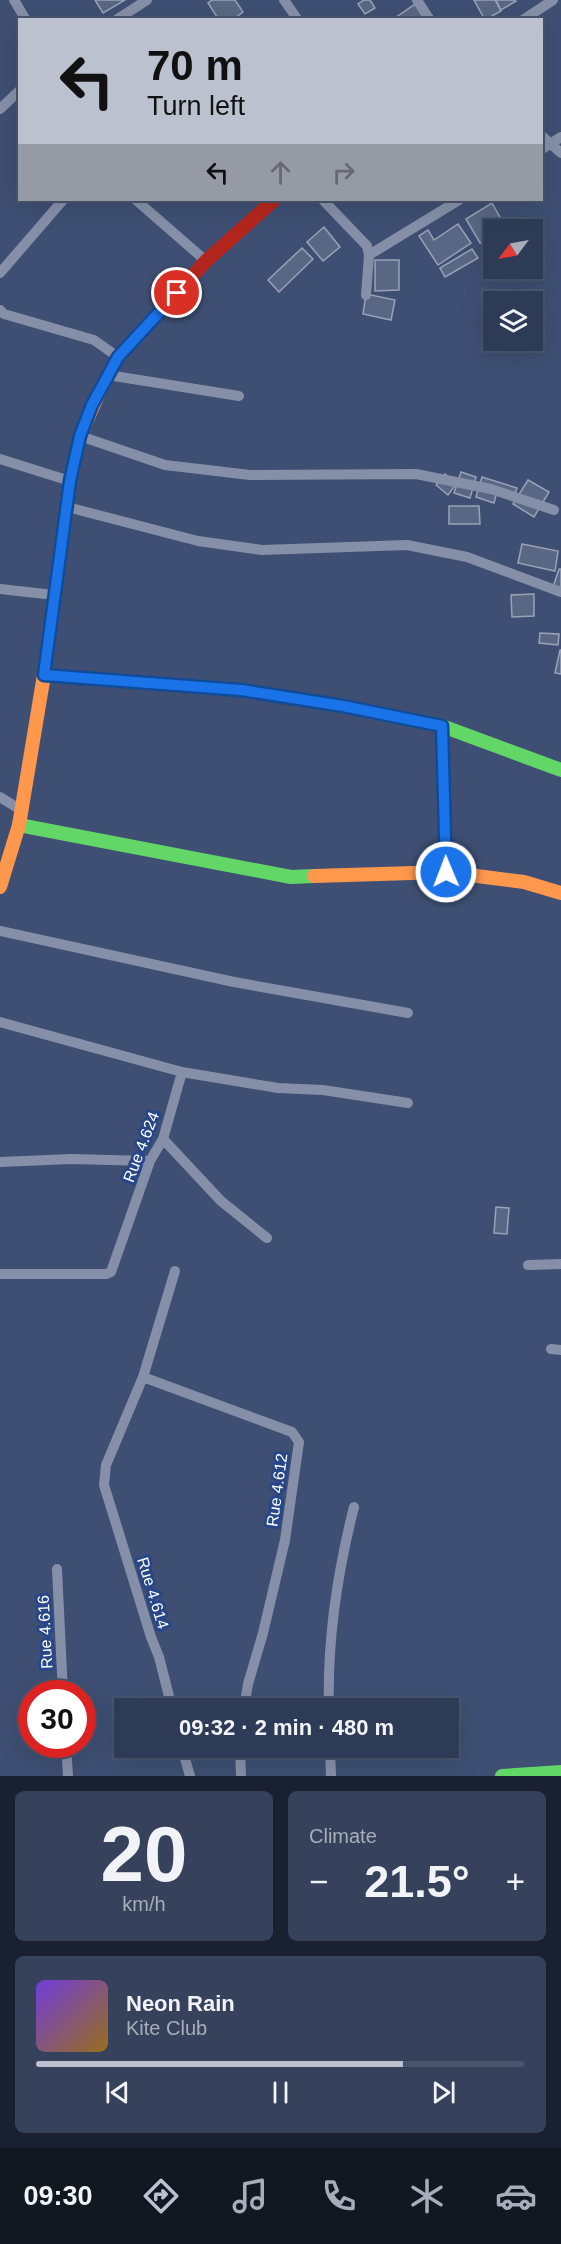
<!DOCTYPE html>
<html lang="en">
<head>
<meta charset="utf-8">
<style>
  body { margin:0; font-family:Helvetica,sans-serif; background:#36425c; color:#f1f3f6; height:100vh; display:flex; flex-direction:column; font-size:22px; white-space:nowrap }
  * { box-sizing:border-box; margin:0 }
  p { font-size:20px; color:#a7adb9 }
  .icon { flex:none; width:33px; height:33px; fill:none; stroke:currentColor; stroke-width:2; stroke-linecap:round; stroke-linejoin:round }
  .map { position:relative; height:1776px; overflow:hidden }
  .drawer { display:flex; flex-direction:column; gap:15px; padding:15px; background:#19202f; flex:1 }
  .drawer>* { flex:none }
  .top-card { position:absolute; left:18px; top:18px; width:525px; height:183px; border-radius:0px; box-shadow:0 6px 24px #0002,0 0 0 2px #49556c; background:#bbc1ce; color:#111; overflow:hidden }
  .needle { width:39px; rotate:238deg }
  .fabs { position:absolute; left:483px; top:219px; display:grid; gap:12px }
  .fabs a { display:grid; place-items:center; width:60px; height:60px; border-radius:0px; background:#2e3b56; box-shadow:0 6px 24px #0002,0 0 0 2px #49556c; font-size:30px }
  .speed { position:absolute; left:18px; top:1680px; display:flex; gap:12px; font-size:30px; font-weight:700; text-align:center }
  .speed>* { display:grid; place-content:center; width:78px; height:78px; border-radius:50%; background:#2e3b56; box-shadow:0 6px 24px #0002,0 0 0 2px #49556c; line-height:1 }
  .speed .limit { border:9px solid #d22; background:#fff; color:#111 }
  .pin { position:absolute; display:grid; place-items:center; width:51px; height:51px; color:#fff; margin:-26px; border:3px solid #fff; border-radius:50%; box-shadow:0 2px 6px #0007 }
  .me { position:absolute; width:66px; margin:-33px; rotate:359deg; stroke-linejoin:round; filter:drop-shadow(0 0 4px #0008) }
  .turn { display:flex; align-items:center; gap:21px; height:126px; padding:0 30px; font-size:27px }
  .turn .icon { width:78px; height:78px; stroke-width:2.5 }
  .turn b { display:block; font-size:42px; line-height:51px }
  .lanes { display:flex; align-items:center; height:57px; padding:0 30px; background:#0003; justify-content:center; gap:30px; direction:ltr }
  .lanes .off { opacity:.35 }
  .big { font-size:45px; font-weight:800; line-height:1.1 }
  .drawer .card { flex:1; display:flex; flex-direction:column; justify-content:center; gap:9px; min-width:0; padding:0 21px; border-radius:9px; background:#36425c }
  .drawer .dial { align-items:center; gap:0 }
  .dial b { font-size:78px; line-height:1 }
  .song { display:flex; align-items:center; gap:18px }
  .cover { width:72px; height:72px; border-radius:9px; background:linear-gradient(135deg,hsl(260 70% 55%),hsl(40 70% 35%)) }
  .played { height:6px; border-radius:3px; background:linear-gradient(90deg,#bbc1ce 75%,#49556c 75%) }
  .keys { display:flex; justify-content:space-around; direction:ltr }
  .heat { display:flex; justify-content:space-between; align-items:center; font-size:33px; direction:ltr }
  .drawer .tiles { flex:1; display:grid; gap:15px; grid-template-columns:1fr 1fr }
  .card:last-child { grid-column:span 2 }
  .trip { position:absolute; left:114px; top:1698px; width:345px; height:60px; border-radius:0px; background:#2e3b56; box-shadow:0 6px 24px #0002,0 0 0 2px #49556c; font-weight:800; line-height:60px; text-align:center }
  .dock { display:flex; height:96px; justify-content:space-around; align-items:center; background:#121822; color:#a7adb9 }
  .dock .icon { width:42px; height:42px }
  .dock .on { color:#bbc1ce }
  .dock b { font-size:27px; color:#f1f3f6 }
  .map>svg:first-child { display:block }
  .building { fill:#5a6784; stroke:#99a2b6; stroke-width:1.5 }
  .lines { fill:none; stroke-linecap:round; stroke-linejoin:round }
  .street { stroke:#8590a8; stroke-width:10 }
  .fast { stroke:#63d668; stroke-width:14 }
  .slow { stroke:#ff974d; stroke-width:14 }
  .jam { stroke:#b3261e; stroke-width:14 }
  .route-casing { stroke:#114b97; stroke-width:15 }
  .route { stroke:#1a73e8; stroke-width:10 }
  .labels { text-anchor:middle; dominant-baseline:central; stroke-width:6; stroke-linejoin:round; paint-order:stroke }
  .street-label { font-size:16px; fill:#fff; stroke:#284789 }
</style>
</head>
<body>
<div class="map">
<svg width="561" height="1776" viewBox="0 0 561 1776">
  <rect width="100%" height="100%" fill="#3e4f73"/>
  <path class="building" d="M95,0H125L103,13Z
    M212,0H235L243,12L232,20H219L208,3Z
    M364,0H370L375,8L365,14L358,4Z
    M421,0L434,20H392Z
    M474,0H495L501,11L485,20Z
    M496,0H515L516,1L501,10Z
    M492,203L506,228L494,230V235L480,243L466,219Z
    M458,224L471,243L438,265L419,236L428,230L434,240Z
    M324,227L340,247L323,261L307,242Z
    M302,248L313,259L279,292L268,280Z
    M472,249L478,258L445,277L440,268Z
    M375,260H399V290L375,291Z
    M366,294L395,300L391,320L363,314Z
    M461,472L476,477L470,498L454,493Z
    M445,474L457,483L448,495L436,485Z
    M482,477L517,488L514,497L497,492L494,503L476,497Z
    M528,480L549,492L534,517L513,504Z
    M449,506H479L480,524H449Z
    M522,544L558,551L555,571L518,563Z
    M559,569H561V593L552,590Z
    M534,594V616L512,617L511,595Z
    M540,633L559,634L558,645L539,643Z
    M560,650H561V674L555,673Z
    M496,1207L509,1208L507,1234L494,1233Z"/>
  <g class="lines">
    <path class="street" d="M14,0L26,20
      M284,0L298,20
      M417,0L430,20
      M116,20L147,0
      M523,20L553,0
      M0,109L20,90
      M542,136L561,153
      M542,149L561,137
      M136,200L206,261
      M323,200L367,246L369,255L366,295
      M369,255L459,200
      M0,273L63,200
      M0,310L4,314L94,340L118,357
      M108,375L239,396
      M80,436L165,465L250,475L416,474L491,489L554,510
      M0,459L70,481
      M67,507L198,541L262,550L407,545L467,557L561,592
      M0,589L54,595
      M442,726L446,872
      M0,797L21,810
      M0,931L234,982L408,1013
      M0,1022L182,1072L163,1139L150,1161L111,1272L106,1274H0
      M182,1072L278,1088L323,1090L408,1103
      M163,1139L221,1201L267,1238
      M0,1162L71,1159L150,1161
      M528,1265L561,1264
      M551,1349L561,1350
      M143,1377L292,1432L299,1442L285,1540L263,1633L248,1684L244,1708
      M57,1569L63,1694
      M172,1708L159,1657L151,1637L104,1485L106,1465L143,1377L175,1271
      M329,1708C327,1640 337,1574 354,1507
      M66,1744L68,1776
      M182,1748L190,1776
      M240,1748L241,1776
      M330,1748L331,1776"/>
    <path class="fast" d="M44,675L241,690L343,706L442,726L561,770
      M19,825L291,877L314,876
      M502,1776L561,1772"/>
    <path class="slow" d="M314,876L446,872L524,882L561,893
      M0,887L19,825L44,675L70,481L80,436L101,388"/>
    <path class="jam" d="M101,388L118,357L206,261L274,200"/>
  </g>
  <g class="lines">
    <g class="route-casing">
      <path id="route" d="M177,293L118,357L92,405L80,436L70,481L44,675L241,690L343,706L442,726L446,872"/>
    </g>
    <use href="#route" class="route"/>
  </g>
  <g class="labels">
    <g class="street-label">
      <text transform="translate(141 1147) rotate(-69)">Rue 4.624</text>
      <text transform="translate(277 1490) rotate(-82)">Rue 4.612</text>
      <text transform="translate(153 1593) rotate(73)">Rue 4.614</text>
      <text transform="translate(45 1632) rotate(-93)">Rue 4.616</text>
    </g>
  </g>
</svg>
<div class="fabs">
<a><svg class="needle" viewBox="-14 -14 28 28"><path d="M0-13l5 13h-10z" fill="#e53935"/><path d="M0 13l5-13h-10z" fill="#a7adb9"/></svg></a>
<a><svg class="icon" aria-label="layers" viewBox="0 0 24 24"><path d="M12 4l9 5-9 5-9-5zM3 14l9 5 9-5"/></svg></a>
</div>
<div class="speed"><div class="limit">30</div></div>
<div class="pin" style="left:177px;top:293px;background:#d93025"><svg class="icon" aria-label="arrive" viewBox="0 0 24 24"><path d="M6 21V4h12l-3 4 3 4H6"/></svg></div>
<svg class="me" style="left:446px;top:872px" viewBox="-20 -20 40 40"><circle r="17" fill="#1a73e8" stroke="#fff" stroke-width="3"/><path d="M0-11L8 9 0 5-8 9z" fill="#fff"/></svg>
<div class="trip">09:32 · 2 min · 480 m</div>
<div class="top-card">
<div class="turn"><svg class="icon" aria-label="left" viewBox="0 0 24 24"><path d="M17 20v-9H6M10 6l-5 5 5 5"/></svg><div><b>70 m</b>Turn left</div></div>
<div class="lanes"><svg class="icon" aria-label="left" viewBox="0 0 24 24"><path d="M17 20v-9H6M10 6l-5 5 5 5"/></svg><svg class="icon off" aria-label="ahead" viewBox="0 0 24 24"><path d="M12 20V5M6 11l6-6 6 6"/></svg><svg class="icon off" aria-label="right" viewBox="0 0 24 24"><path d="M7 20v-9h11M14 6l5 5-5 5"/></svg></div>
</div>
</div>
<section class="drawer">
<div class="tiles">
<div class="card dial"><b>20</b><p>km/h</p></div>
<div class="card"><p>Climate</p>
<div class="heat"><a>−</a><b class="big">21.5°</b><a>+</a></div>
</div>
<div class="card">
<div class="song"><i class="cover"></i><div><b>Neon Rain</b><p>Kite Club</p></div></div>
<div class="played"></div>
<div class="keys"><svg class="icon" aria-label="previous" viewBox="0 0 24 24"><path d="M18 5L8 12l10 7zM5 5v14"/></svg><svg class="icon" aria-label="pause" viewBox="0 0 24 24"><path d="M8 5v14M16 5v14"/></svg><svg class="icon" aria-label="next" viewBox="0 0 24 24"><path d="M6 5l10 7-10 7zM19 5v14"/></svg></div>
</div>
</div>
</section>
<nav class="dock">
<b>09:30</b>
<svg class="icon on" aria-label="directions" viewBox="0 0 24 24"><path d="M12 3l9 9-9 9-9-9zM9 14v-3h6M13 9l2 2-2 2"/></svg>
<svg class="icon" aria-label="music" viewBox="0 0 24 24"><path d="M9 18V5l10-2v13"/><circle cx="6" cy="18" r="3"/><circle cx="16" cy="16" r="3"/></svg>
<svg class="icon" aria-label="phone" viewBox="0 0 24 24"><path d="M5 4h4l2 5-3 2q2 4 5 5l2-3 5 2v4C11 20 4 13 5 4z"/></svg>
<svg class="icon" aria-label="climate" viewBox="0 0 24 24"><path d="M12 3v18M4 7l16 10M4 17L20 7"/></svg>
<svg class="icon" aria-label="car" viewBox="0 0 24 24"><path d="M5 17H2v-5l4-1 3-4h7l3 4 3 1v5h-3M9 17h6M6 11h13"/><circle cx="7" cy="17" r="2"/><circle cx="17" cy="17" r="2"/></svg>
</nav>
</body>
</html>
